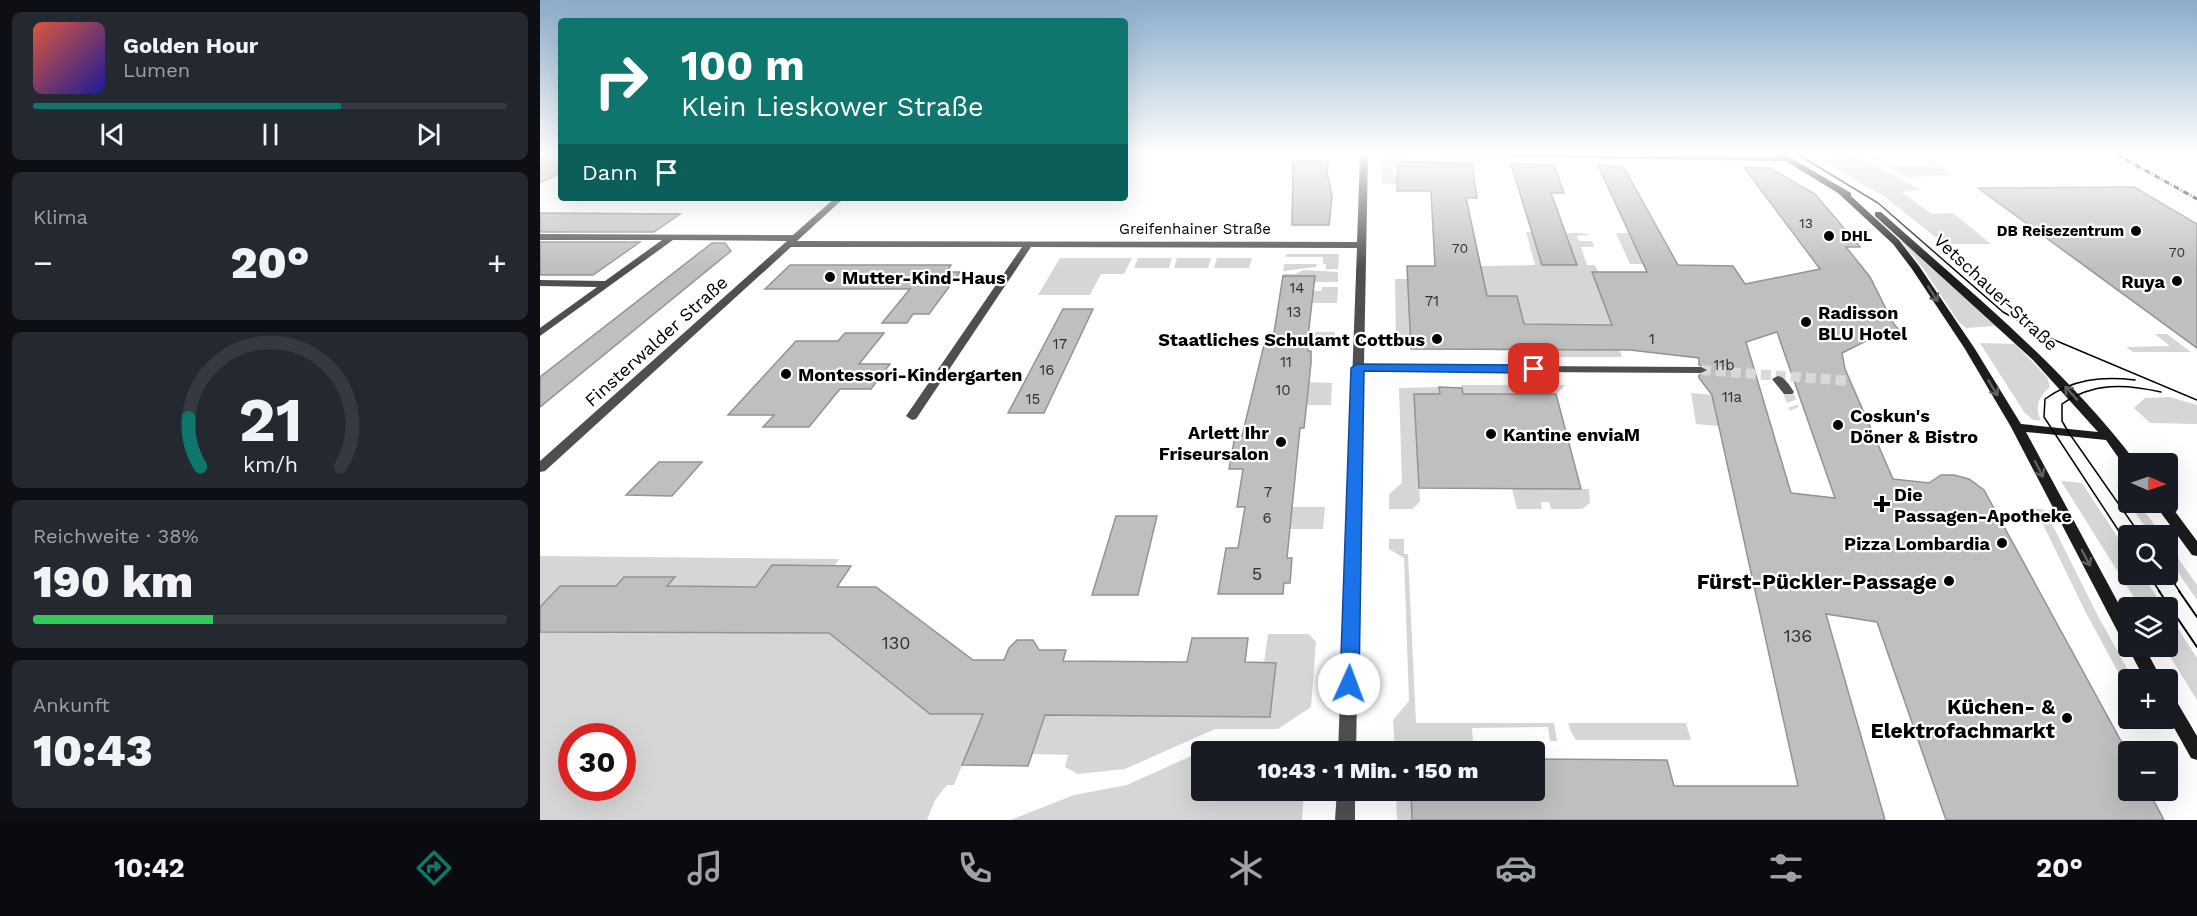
<!DOCTYPE html>
<html lang="de">
<head>
<meta charset="utf-8">
<style>
  body { margin:0; font-family:"Work Sans",sans-serif; background:#242831; color:#f1f3f6; height:100vh; display:flex; flex-direction:column; font-size:22px; white-space:nowrap }
  * { box-sizing:border-box; margin:0 }
  p { font-size:20px; color:#9ea1a6 }
  .icon { flex:none; width:33px; height:33px; fill:none; stroke:currentColor; stroke-width:2; stroke-linecap:round; stroke-linejoin:round }
  .map { position:relative; flex:1; overflow:hidden }
  .side { display:flex; flex-direction:column; gap:12px; padding:12px; background:#0d0f14; width:540px }
  .side>* { flex:none }
  .guide { position:absolute; left:18px; top:18px; width:570px; height:183px; border-radius:6px; box-shadow:0 6px 24px #0002; background:#0f766e; color:#fff; overflow:hidden }
  .needle { width:39px; rotate:92deg }
  .fabs { position:absolute; left:1578px; top:453px; display:grid; gap:12px }
  .fabs a { display:grid; place-items:center; width:60px; height:60px; border-radius:6px; background:#171b24; box-shadow:0 6px 24px #0002; font-size:30px }
  .speed { position:absolute; left:18px; top:723px; display:flex; gap:12px; font-size:30px; font-weight:700; text-align:center }
  .speed>* { display:grid; place-content:center; width:78px; height:78px; border-radius:50%; background:#171b24; box-shadow:0 6px 24px #0002; line-height:1 }
  .speed .limit { border:9px solid #d22; background:#fff; color:#111 }
  .pin { position:absolute; display:grid; place-items:center; width:51px; height:51px; color:#fff; margin:-26px; border-radius:12px; box-shadow:0 3px 9px #0006 }
  .me { position:absolute; width:66px; margin:-33px; rotate:2deg; stroke-linejoin:round; filter:drop-shadow(0 0 4px #0008) }
  .turn { display:flex; align-items:center; gap:21px; height:126px; padding:0 24px; font-size:27px }
  .turn .icon { width:78px; height:78px; stroke-width:2.5 }
  .turn b { display:block; font-size:42px; line-height:51px }
  .then { display:flex; align-items:center; height:57px; padding:0 24px; background:#0003; gap:12px; font-size:22px }
  .big { font-size:45px; font-weight:800; line-height:1.1 }
  .side .tile { flex:1; display:flex; flex-direction:column; justify-content:center; gap:9px; min-width:0; padding:0 21px; border-radius:9px; background:#242831 }
  .side .dial { align-items:center; gap:0 }
  .dial svg { height:156px; overflow:visible; fill:none; stroke:#363941; stroke-width:7; stroke-linecap:round; text-anchor:middle }
  .dial text { fill:#f1f3f6; stroke:none }
  .song { display:flex; align-items:center; gap:18px }
  .cover { width:72px; height:72px; border-radius:9px; background:linear-gradient(135deg,hsl(10 70% 55%),hsl(240 70% 35%)) }
  .played { height:6px; border-radius:3px; background:linear-gradient(90deg,#0f766e 65%,#363941 65%) }
  .keys { display:flex; justify-content:space-around; direction:ltr }
  .heat { display:flex; justify-content:space-between; align-items:center; font-size:33px; direction:ltr }
  .charge { height:9px; border-radius:4px; background:linear-gradient(90deg,#34c759 38%,#363941 0) }
  .trip { position:absolute; left:651px; top:741px; width:354px; height:60px; border-radius:6px; background:#171b24; box-shadow:0 6px 24px #0002; font-weight:800; line-height:60px; text-align:center }
  .menu { display:flex; height:96px; justify-content:space-around; align-items:center; background:#090b0e; color:#9ea1a6 }
  .menu .icon { width:42px; height:42px }
  .menu .selected { color:#0f766e }
  .menu b { font-size:27px; color:#f1f3f6 }
  main { display:flex; flex:1; min-height:0 }
  .map>svg:first-child { display:block }
  .green { fill:#d6d6d6; fill-rule:evenodd }
  .building { fill:#bfbfbf; stroke:#939393; stroke-width:1.5; fill-rule:evenodd }
  .lines { fill:none; stroke-linecap:round; stroke-linejoin:round }
  .street-tunnel { stroke:#d9d9d9; stroke-width:10; stroke-dasharray:10 5; stroke-linecap:butt }
  .street { fill:#4f4f4f; fill-rule:evenodd }
  .secondary { fill:#1c1c1c; fill-rule:evenodd }
  .tram-far1 { stroke:#000; stroke-width:1.5 }
  .tram { stroke:#000; stroke-width:2 }
  .rail { stroke:#000; stroke-width:3; stroke-dasharray:6 2 1 2; stroke-linecap:butt }
  .oneway { stroke:#606060 }
  .route { fill:#1a73e8; stroke:#114b97; stroke-width:1.5 }
  .poi-dot { fill:#000; stroke:#fff; stroke-width:2 }
  .labels { text-anchor:middle; dominant-baseline:central; stroke-width:4.5; stroke-linejoin:round; paint-order:stroke }
  .far-number-label { font-size:14px; fill:#303030 }
  .far-street-label { font-size:15px; fill:#000; stroke:#fff }
  .far-poi-label { font-size:15px; font-weight:bold; fill:#000; stroke:#fff; text-anchor:end }
  .number-label { font-size:15px; fill:#303030 }
  .poi-label { font-size:18px; font-weight:bold; fill:#000; stroke:#fff; text-anchor:start }
  .street-label { font-size:18px; fill:#000; stroke:#fff }
  .near-number-label { font-size:18px; fill:#303030 }
  .near-poi-label { font-size:21px; font-weight:bold; fill:#000; stroke:#fff; text-anchor:end }
</style>
</head>
<body>
<main>
<section class="side">
<div class="tile">
<div class="song"><i class="cover"></i><div><b>Golden Hour</b><p>Lumen</p></div></div>
<div class="played"></div>
<div class="keys"><svg class="icon" aria-label="previous" viewBox="0 0 24 24"><path d="M18 5L8 12l10 7zM5 5v14"/></svg><svg class="icon" aria-label="pause" viewBox="0 0 24 24"><path d="M8 5v14M16 5v14"/></svg><svg class="icon" aria-label="next" viewBox="0 0 24 24"><path d="M6 5l10 7-10 7zM19 5v14"/></svg></div>
</div>
<div class="tile"><p>Klima</p>
<div class="heat"><a>−</a><b class="big">20°</b><a>+</a></div>
</div>
<div class="tile dial"><svg viewBox="0 0 100 80">
<path d="M14 69A42 42 0 1 1 86 69"/>
<path d="M14 69A42 42 0 0 1 8 44" stroke="#0f766e"/>
<text x="50" y="56" font-size="32" font-weight="700">21</text>
<text x="50" y="72" font-size="11">km/h</text>
</svg></div>
<div class="tile"><p>Reichweite · 38%</p><b class="big">190 km</b><div class="charge"></div></div>
<div class="tile"><p>Ankunft</p><b class="big">10:43</b></div>
</section>
<div class="map">
<svg width="1657" height="820" viewBox="0 0 1657 820">
  <rect width="100%" height="100%" fill="#fff"/>
  <path class="green" d="M1324,154H1333L1351,166H1392L1386,160H1391L1412,175L1368,177Z
    M1316,156L1381,190L1361,192L1392,214L1413,213L1451,244H1404L1345,197L1281,160Z
    M842,158H872L868,160V163L858,162L857,167H853V175H858L857,184H842Z
    M986,232H992L1002,265H1036L1025,233H1043L1050,235L1037,236L1039,241H1052L1054,247H1041L1047,265H1055L1058,272H1073L1084,324L921,323L940,266L995,265Z
    M1076,233H1089L1104,264H1090Z
    M1361,241H1365L1455,326L1426,328L1418,321L1383,268Z
    M746,254H799L798,269H786V264H777L776,267L743,271L744,264H783V257H745Z
    M520,258H592L584,274H561L550,295H498Z
    M598,258H632L629,268H594Z
    M637,258H671L668,268H634Z
    M677,258H712L709,268H674Z
    M764,270L798,272V282H774L743,276V274H755Z
    M855,279H868L871,342L856,348Z
    M782,287H798L797,303H772L773,291H782Z
    M769,332H795L794,345H767Z
    M1615,334H1627L1651,352H1593L1586,347L1630,346Z
    M1440,343L1475,344L1507,377L1510,387C1499,397 1494,406 1501,421L1493,420L1484,412Z
    M921,349L1080,350L1082,357H992L990,351Z
    M765,382L792,383L791,405H762Z
    M921,385H1025L1016,394H923Z
    M899,387L900,394H874L880,501L873,509H849V494L862,483L859,388Z
    M1151,393L1172,395L1179,426L1156,424Z
    M1630,397L1657,405V424L1610,423L1594,408L1605,398Z
    M1521,481L1542,483L1588,553V574L1602,575L1624,607H1600Z
    M1577,487L1588,488V502L1598,503L1622,535H1611Z
    M972,489H1049L1050,503L1042,509H1011L1009,502H1001L1002,509H977Z
    M752,507H785L783,529H749Z
    M1495,508L1505,510L1558,616L1593,679L1588,680V690L1547,615Z
    M849,539H864V554H868L876,723H1014L1017,741H1010L1008,727L932,728L933,741H870V751H855L853,720L869,701L864,558L849,549Z
    M1628,544L1657,585V600L1628,558Z
    M0,556L299,559L281,587L127,586L134,577H85L76,586H20L0,607Z
    M1628,613L1657,658V700L1624,647L1628,646Z
    M0,632L289,633L390,714H443L414,785H407L395,800L387,820H0ZM32,736H82V788H32Z
    M728,634H769L776,642L771,707L738,729H675L585,769L538,774L525,767L528,755L492,754L505,715L730,717L736,663H724Z
    M1028,723H1146L1151,740H1036L1031,732Z
    M690,745L767,746V751L662,752V790L764,791L762,820H470L534,795L587,785L671,747Z
    M856,791H871L872,820H857Z"/>
  <path class="building" d="M0,154H21V173L0,183Z
    M753,161H788L787,172L792,196L789,225H752Z
    M858,162L932,163L937,198H926L947,296H977L984,324L1072,325L1052,272H1107L1058,165L1083,166L1138,265L1193,266L1205,284L1280,269L1204,167L1230,168L1275,194L1320,247H1306L1330,277L1353,323L1365,337L1328,340L1302,353L1305,369L1353,479L1389,483L1401,475H1414L1429,479L1444,490L1588,754V790H1608L1624,820H1406L1337,622L1286,614L1345,820H872L871,790H994V759L1127,760L1134,786H1258L1172,395L1159,378V375L1168,372L1169,369L1159,365V358L1090,350L871,349L867,266H895L891,191H857ZM1237,332L1295,498L1251,493L1206,342Z
    M971,164L1014,165L1024,193H1011L1037,265H1002Z
    M1594,187L1657,224V348L1438,188Z
    M0,213L140,214L114,232H0Z
    M0,242H100L53,275H0Z
    M172,243H185L191,251L0,407V377Z
    M250,265H411L406,272H420L389,314H373L367,323H342L370,289H225Z
    M743,276H775L767,345L768,351H771V363L764,428H760L747,558H752L750,583H744L743,594H678L686,548H698L705,507H697L703,469H689L695,436H702L724,345H732Z
    M523,309H553L504,413H468Z
    M305,333H344L319,364H350L331,389H300L269,427H223L234,415H188L256,341H298Z
    M899,387L922,388L923,394H1016L1041,489L879,488L874,394H900Z
    M119,462H162L132,496L86,495Z
    M576,516H617L598,595H552Z
    M232,565L311,566L297,587H336L433,660H464L469,648L477,640H493L499,650H526L523,661L647,662L652,638H708L705,662L736,663L730,717L505,715L488,766L422,765L443,714H390L289,633L0,632V607L20,586H76L84,577H135L127,586L216,587Z"/>
  <g class="lines">
    <path class="street-tunnel" d="M1161,370L1310,381
      M1248,392L1254,409"/>
    <path class="street" d="M820,154H828L824,365L1161,367L1167,370L1161,373L823,371L816,752H798L817,248L491,247L376,419L372,420L366,416L482,247H251L5,471L0,472V461L247,241L133,240L0,336V328L57,287L0,286V280L65,281L122,240H0V234L253,235L295,198H304L257,241L817,242Z
      M898,154L1246,157L1250,159L1246,161L902,156Z
      M1238,376C1245,377 1250,386 1254,392L1252,394H1244L1232,379Z
      M797,790H815V820H795Z"/>
    <path class="secondary" d="M1234,154H1244L1311,193V196L1359,240L1379,266L1435,349L1481,424L1558,432L1493,360L1335,216V212H1341C1429,291 1523,366 1595,461L1596,464H1588V468L1585,467L1566,440L1486,432L1588,621V641L1582,640L1471,427L1425,349L1372,269L1353,244L1298,193Z
      M1613,502H1628L1657,541V556L1652,555Z
      M1588,643V646H1604L1622,680H1605L1587,646Z
      M1628,695L1634,697L1657,736V760L1651,758L1628,717Z"/>
    <path class="tram-far1" d="M1257,154L1338,203L1463,312L1512,339L1657,400
      M1430,274L1472,308
      M1601,536L1529,433L1522,421V404C1553,382 1586,384 1621,392
      M1588,545L1504,417L1505,399C1533,379 1561,376 1595,380
      M1608,574L1620,592
      M1628,574L1640,592"/>
    <path class="tram" d="M1619,591L1657,647
      M1639,591L1657,617"/>
    <path class="rail" d="M1576,154L1657,199"/>
  </g>
  <defs><path id="oneway-shaft" d="M-6 0H5M1.5-3L5.5 0L1.5 3" fill="none" stroke-width="1.6" stroke-linecap="round" stroke-linejoin="round" transform="scale(1.5)"/></defs>
  <g class="oneway">
    <use href="#oneway-shaft" transform="translate(1393 294) rotate(57)"/>
    <use href="#oneway-shaft" transform="translate(1453 388) rotate(59)"/>
    <use href="#oneway-shaft" transform="translate(1531 393) rotate(-133)"/>
    <use href="#oneway-shaft" transform="translate(1499 469) rotate(63)"/>
    <use href="#oneway-shaft" transform="translate(1546 558) rotate(62)"/>
  </g>
  <linearGradient id="sky" x2="0" y2="1"><stop stop-color="#8aabca"/><stop offset="0.57" stop-color="#fff"/><stop offset="1" stop-color="#fff" stop-opacity="0"/></linearGradient>
  <rect width="1657" height="269" fill="url(#sky)"/>
  <path class="route" d="M817,364L994,365L1001,369L994,373L824,371L819,684L816,689L809,692L803,689L800,684L811,368Z"/>
  <g class="poi-dot">
    <circle cx="1596" cy="231" r="6"/>
    <circle cx="1289" cy="236" r="6"/>
    <circle cx="290" cy="277" r="6"/>
    <circle cx="1637" cy="281" r="6"/>
    <circle cx="1266" cy="322" r="6"/>
    <circle cx="897" cy="339" r="6"/>
    <circle cx="246" cy="374" r="6"/>
    <circle cx="1298" cy="425" r="6"/>
    <circle cx="951" cy="434" r="6"/>
    <circle cx="741" cy="442" r="6"/>
    <path d="M1339 495h6v6h6v6h-6v6h-6v-6h-6v-6h6z"/>
    <circle cx="1462" cy="543" r="6"/>
    <circle cx="1409" cy="581" r="6"/>
    <circle cx="1527" cy="718" r="6"/>
  </g>
  <g class="labels">
    <g class="far-number-label">
      <text x="1266" y="223">13</text>
      <text x="920" y="248">70</text>
      <text x="1637" y="252">70</text>
    </g>
    <g class="far-street-label">
      <text x="655" y="229">Greifenhainer Straße</text>
    </g>
    <g class="far-poi-label">
      <text x="1584" y="231">DB Reisezentrum</text>
      <text x="1301" y="236" text-anchor="start">DHL</text>
    </g>
    <g class="number-label">
      <text x="757" y="288">14</text>
      <text x="892" y="301">71</text>
      <text x="754" y="312">13</text>
      <text x="1112" y="339">1</text>
      <text x="520" y="344">17</text>
      <text x="746" y="362">11</text>
      <text x="1184" y="365">11b</text>
      <text x="507" y="370">16</text>
      <text x="743" y="390">10</text>
      <text x="1192" y="397">11a</text>
      <text x="493" y="399">15</text>
      <text x="728" y="492">7</text>
      <text x="727" y="518">6</text>
    </g>
    <g class="poi-label">
      <text x="302" y="277">Mutter-Kind-Haus</text>
      <text x="1625" y="281" text-anchor="end">Ruya</text>
      <text x="1278" y="312">Radisson<tspan x="1278" dy="21">BLU Hotel</tspan></text>
      <text x="885" y="339" text-anchor="end">Staatliches Schulamt Cottbus</text>
      <text x="258" y="374">Montessori-Kindergarten</text>
      <text x="1310" y="415">Coskun's<tspan x="1310" dy="21">Döner &amp; Bistro</tspan></text>
      <text x="729" y="432" text-anchor="end">Arlett Ihr<tspan x="729" dy="21">Friseursalon</tspan></text>
      <text x="963" y="434">Kantine enviaM</text>
      <text x="1354" y="494">Die<tspan x="1354" dy="21">Passagen-Apotheke</tspan></text>
      <text x="1450" y="543" text-anchor="end">Pizza Lombardia</text>
    </g>
    <g class="street-label">
      <text transform="translate(1456 292) rotate(43)">Vetschauer Straße</text>
      <text transform="translate(116 341) rotate(-42)">Finsterwalder Straße</text>
    </g>
    <g class="near-number-label">
      <text x="717" y="573">5</text>
      <text x="1258" y="635">136</text>
      <text x="356" y="642">130</text>
    </g>
    <g class="near-poi-label">
      <text x="1397" y="581">Fürst-Pückler-Passage</text>
      <text x="1515" y="706">Küchen- &amp;<tspan x="1515" dy="24">Elektrofachmarkt</tspan></text>
    </g>
  </g>
</svg>
<div class="fabs">
<a><svg class="needle" viewBox="-14 -14 28 28"><path d="M0-13l5 13h-10z" fill="#e53935"/><path d="M0 13l5-13h-10z" fill="#9ea1a6"/></svg></a>
<a><svg class="icon" aria-label="search" viewBox="0 0 24 24"><circle cx="10" cy="10" r="6"/><path d="M15 15l6 6"/></svg></a>
<a><svg class="icon" aria-label="layers" viewBox="0 0 24 24"><path d="M12 4l9 5-9 5-9-5zM3 14l9 5 9-5"/></svg></a>
<a>+</a>
<a>−</a>
</div>
<div class="speed"><div class="limit">30</div></div>
<div class="pin" style="left:994px;top:369px;background:#d93025"><svg class="icon" aria-label="arrive" viewBox="0 0 24 24"><path d="M6 21V4h12l-3 4 3 4H6"/></svg></div>
<svg class="me" style="left:809px;top:684px" viewBox="-20 -20 40 40"><circle r="19" fill="#fff"/><path d="M0-13L10 11 0 6-10 11z" fill="#1a73e8"/></svg>
<div class="trip">10:43 · 1 Min. · 150 m</div>
<div class="guide">
<div class="turn"><svg class="icon" aria-label="right" viewBox="0 0 24 24"><path d="M7 20v-9h11M14 6l5 5-5 5"/></svg><div><b>100 m</b>Klein Lieskower Straße</div></div>
<div class="then">Dann<svg class="icon" aria-label="arrive" viewBox="0 0 24 24"><path d="M6 21V4h12l-3 4 3 4H6"/></svg></div>
</div>
</div>
</main>
<nav class="menu">
<b>10:42</b>
<svg class="icon selected" aria-label="directions" viewBox="0 0 24 24"><path d="M12 3l9 9-9 9-9-9zM9 14v-3h6M13 9l2 2-2 2"/></svg>
<svg class="icon" aria-label="music" viewBox="0 0 24 24"><path d="M9 18V5l10-2v13"/><circle cx="6" cy="18" r="3"/><circle cx="16" cy="16" r="3"/></svg>
<svg class="icon" aria-label="phone" viewBox="0 0 24 24"><path d="M5 4h4l2 5-3 2q2 4 5 5l2-3 5 2v4C11 20 4 13 5 4z"/></svg>
<svg class="icon" aria-label="climate" viewBox="0 0 24 24"><path d="M12 3v18M4 7l16 10M4 17L20 7"/></svg>
<svg class="icon" aria-label="car" viewBox="0 0 24 24"><path d="M5 17H2v-5l4-1 3-4h7l3 4 3 1v5h-3M9 17h6M6 11h13"/><circle cx="7" cy="17" r="2"/><circle cx="17" cy="17" r="2"/></svg>
<svg class="icon" aria-label="filters" viewBox="0 0 24 24"><path d="M4 7h16M4 17h16"/><circle cx="9" cy="7" r="2"/><circle cx="15" cy="17" r="2"/></svg>
<b>20°</b>
</nav>
</body>
</html>
